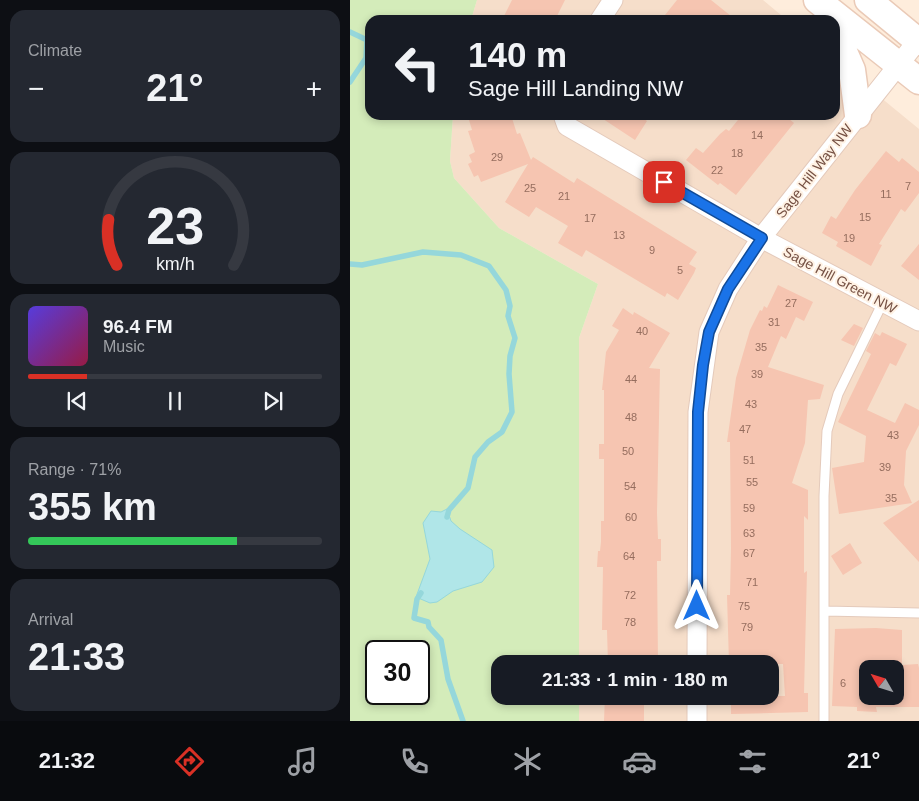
<!DOCTYPE html>
<html lang="en">
<head>
<meta charset="utf-8">
<style>
  body { margin:0; font-family:Arial,sans-serif; background:#242831; color:#f1f3f6; height:100vh; display:flex; flex-direction:column; font-size:19px; white-space:nowrap }
  * { box-sizing:border-box; margin:0 }
  p { font-size:16px; color:#9ea1a6 }
  .icon { flex:none; width:28px; height:28px; fill:none; stroke:currentColor; stroke-width:2; stroke-linecap:round; stroke-linejoin:round }
  .map { position:relative; flex:1; overflow:hidden }
  .sheet { display:flex; flex-direction:column; gap:10px; padding:10px; background:#0d0f14; width:350px }
  .sheet>* { flex:none }
  .top-card { position:absolute; left:15px; top:15px; width:475px; height:105px; border-radius:15px; box-shadow:0 2px 8px #0003; background:#171b24; color:#f1f3f6; overflow:hidden }
  .needle { width:32px; rotate:309deg }
  .buttons { position:absolute; left:509px; top:660px; display:grid; gap:10px }
  .buttons a { display:grid; place-items:center; width:45px; height:45px; border-radius:10px; background:#171b24; box-shadow:0 2px 8px #0003; font-size:25px }
  .speed { position:absolute; left:15px; top:640px; display:flex; gap:10px; font-size:25px; font-weight:700; text-align:center }
  .speed>* { display:grid; place-content:center; width:65px; height:65px; border-radius:50%; background:#171b24; box-shadow:0 2px 8px #0003; line-height:1 }
  .speed .limit { border:2px solid #111; border-radius:8px; background:#fff; color:#111 }
  .pin { position:absolute; display:grid; place-items:center; width:42px; height:42px; color:#fff; margin:-21px; border-radius:10px; box-shadow:0 2px 8px #0006 }
  .me { position:absolute; width:55px; margin:-28px; rotate:0deg; stroke-linejoin:round; filter:drop-shadow(0 0 4px #0008) }
  .turn { display:flex; align-items:center; gap:18px; height:105px; padding:0 20px; font-size:22px }
  .turn .icon { width:65px; height:65px; stroke-width:2.5 }
  .turn b { display:block; font-size:35px; line-height:42px }
  .big { font-size:38px; font-weight:700; line-height:1.1 }
  .sheet .card { flex:1; display:flex; flex-direction:column; justify-content:center; gap:8px; min-width:0; padding:0 18px; border-radius:15px; background:#242831 }
  .sheet .dial { align-items:center; gap:0 }
  .dial svg { height:130px; overflow:visible; fill:none; stroke:#363941; stroke-width:7; stroke-linecap:round; text-anchor:middle }
  .dial text { fill:#f1f3f6; stroke:none }
  .song { display:flex; align-items:center; gap:15px }
  .cover { width:60px; height:60px; border-radius:8px; background:linear-gradient(135deg,hsl(250 70% 55%),hsl(340 70% 35%)) }
  .played { height:5px; border-radius:2px; background:linear-gradient(90deg,#d93025 20%,#363941 20%) }
  .keys { display:flex; justify-content:space-around; direction:ltr }
  .heat { display:flex; justify-content:space-between; align-items:center; font-size:28px; direction:ltr }
  .charge { height:8px; border-radius:4px; background:linear-gradient(90deg,#34c759 71%,#363941 0) }
  .trip { position:absolute; left:141px; top:655px; width:288px; height:50px; border-radius:15px; background:#171b24; box-shadow:0 2px 8px #0003; font-weight:700; line-height:50px; text-align:center }
  .menu { display:flex; height:80px; justify-content:space-around; align-items:center; background:#090b0e; color:#9ea1a6 }
  .menu .icon { width:35px; height:35px }
  .menu .on { color:#d93025 }
  .menu b { font-size:22px; color:#f1f3f6 }
  main { display:flex; flex:1; min-height:0 }
  .map>svg:first-child { display:block }
  .residential { fill:#f6deca; fill-rule:evenodd }
  .green { fill:#d4ecba; fill-rule:evenodd }
  .water { fill:#b0e6e8; stroke:#95d7db }
  .lines { fill:none; stroke-linecap:round; stroke-linejoin:round }
  .stream { stroke:#95d7db; stroke-width:5.5 }
  .building { fill:#f6c5b1; fill-rule:evenodd }
  .lane-casing { stroke:#e4cabb; stroke-width:11 }
  .street-casing { stroke:#e4cabb; stroke-width:21 }
  .secondary-casing { stroke:#eacab7; stroke-width:29 }
  .lane { stroke:#fff; stroke-width:9 }
  .street { stroke:#fff; stroke-width:19 }
  .secondary { stroke:#fff; stroke-width:26 }
  .route-casing { stroke:#114b97; stroke-width:12 }
  .route { stroke:#1a73e8; stroke-width:9 }
  .labels { text-anchor:middle; dominant-baseline:central; stroke-width:4; stroke-linejoin:round; paint-order:stroke }
  .number-label { font-size:11px; fill:#956d5e }
  .street-label { font-size:14px; fill:#755043; stroke:#fff2e4 }
</style>
</head>
<body>
<main>
<section class="sheet">
<div class="card"><p>Climate</p>
<div class="heat"><a>−</a><b class="big">21°</b><a>+</a></div>
</div>
<div class="card dial"><svg viewBox="0 0 100 80">
<path d="M14 69A42 42 0 1 1 86 69"/>
<path d="M14 69A42 42 0 0 1 9 41" stroke="#d93025"/>
<text x="50" y="56" font-size="32" font-weight="700">23</text>
<text x="50" y="72" font-size="11">km/h</text>
</svg></div>
<div class="card">
<div class="song"><i class="cover"></i><div><b>96.4 FM</b><p>Music</p></div></div>
<div class="played"></div>
<div class="keys"><svg class="icon" aria-label="previous" viewBox="0 0 24 24"><path d="M18 5L8 12l10 7zM5 5v14"/></svg><svg class="icon" aria-label="pause" viewBox="0 0 24 24"><path d="M8 5v14M16 5v14"/></svg><svg class="icon" aria-label="next" viewBox="0 0 24 24"><path d="M6 5l10 7-10 7zM19 5v14"/></svg></div>
</div>
<div class="card"><p>Range · 71%</p><b class="big">355 km</b><div class="charge"></div></div>
<div class="card"><p>Arrival</p><b class="big">21:33</b></div>
</section>
<div class="map">
<svg width="569" height="721" viewBox="0 0 569 721">
  <rect width="100%" height="100%" fill="#feeddc"/>
  <path class="residential" d="M127,0H413L437,20H121Z
    M485,60L569,129V721H229V696H420V664H229V338L248,284L149,228L104,178L100,161L103,115H485ZM518,669H545V696H518Z"/>
  <path class="green" d="M0,0H127L121,20H20V115H103L100,161L104,178L149,228L248,284L229,338V664H150V696H229V721H0ZM26,651H69V694H26Z"/>
  <path class="water" d="M97,509L101,521L110,529L142,550L144,567L132,582L103,591L87,602L80,603L66,597L80,559L73,523L81,511L91,512Z"/>
  <g class="lines">
    <path class="stream" d="M0,32L17,40L16,58L0,82
      M0,264L12,265L73,252L111,255L139,266L156,290L160,306L158,316L165,338L160,356L159,374L162,412L152,432L138,442L125,457L118,488L99,510L97,517
      M71,593L67,599L64,618L78,622L79,627L91,640L98,679L113,721"/>
  </g>
  <path class="building" d="M162,0H215L205,20H152Z
    M327,0H361L386,20H311Z
    M122,115H161L167,134L170,133L181,160L183,157L224,183L227,178L347,252L339,264L346,268L344,273L328,300L317,293L315,297L236,250L232,257L208,243L218,226L186,207L179,217L155,202L178,164L131,182L128,175L124,177L118,164L122,162L119,155L125,152L118,131L122,130L119,120L123,119Z
    M247,115H289L297,121L285,140Z
    M392,115H434L444,123L386,195L370,183L368,185L336,160L346,148L353,153L370,134L376,129L379,131Z
    M536,151L549,162L552,158L569,172V193L555,212L551,209L529,244L532,245L521,266L486,246L488,242L472,233L481,216L486,219L505,190Z
    M569,244V280L551,266Z
    M428,285L463,302L454,321L446,317L436,339L431,336L418,367L474,385L470,399L458,400L455,443L442,483L458,490V520L454,516V573L457,571L454,693H458V712L381,714V696H435L433,664H379L377,595H380L381,548L380,442H377L386,378L400,330L410,310L412,311L414,306L417,308Z
    M273,308L283,315L284,312L320,333L299,368L310,369L307,513L308,539H311V561H307L308,664H258L257,630H252L253,567H247L248,551H250L251,542V521H254V459H249V444H254V390H252L256,352L269,330L262,326Z
    M504,324L513,328L504,346L491,340Z
    M532,332L557,344L546,366L540,363L517,410L545,423L555,403L569,410V425L556,451L554,485L562,503L489,514L482,468L514,462L516,436L488,422L521,354L516,351L525,333L530,336Z
    M569,500V562L533,523Z
    M500,543L512,563L493,575L481,556Z
    M526,628L552,630V665L568,664L569,668V707H526L527,712L507,711V707L482,706L485,629ZM518,669H545V696H518Z
    M255,696H294V721H254Z"/>
  <g class="lines">
    <g class="lane-casing">
      <path id="lane" d="M475,611L569,613
        M474,721V496L477,431L488,394L533,302"/>
    </g>
    <g class="street-casing">
      <path id="street" d="M250,20L263,0
        M213,115L217,126L411,238L569,321
        M347,664L348,412L359,332L378,289L411,238L569,39
        M347,721V696"/>
    </g>
    <g class="secondary-casing">
      <path id="secondary" d="M467,0L569,81
        M518,0L569,42
        M485,31L502,70L508,115"/>
    </g>
    <use href="#lane" class="lane"/>
    <use href="#street" class="street"/>
    <use href="#secondary" class="secondary"/>
  </g>
  <g class="lines">
    <g class="route-casing">
      <path id="route" d="M314,182L412,238L378,289L359,332L353,365L348,412L347,606"/>
    </g>
    <use href="#route" class="route"/>
  </g>
  <g class="labels">
    <g class="number-label">
      <text x="407" y="135">14</text>
      <text x="387" y="153">18</text>
      <text x="147" y="157">29</text>
      <text x="367" y="170">22</text>
      <text x="558" y="186">7</text>
      <text x="180" y="188">25</text>
      <text x="536" y="194">11</text>
      <text x="214" y="196">21</text>
      <text x="515" y="217">15</text>
      <text x="240" y="218">17</text>
      <text x="269" y="235">13</text>
      <text x="499" y="238">19</text>
      <text x="302" y="250">9</text>
      <text x="330" y="270">5</text>
      <text x="441" y="303">27</text>
      <text x="424" y="322">31</text>
      <text x="292" y="331">40</text>
      <text x="411" y="347">35</text>
      <text x="407" y="374">39</text>
      <text x="281" y="379">44</text>
      <text x="401" y="404">43</text>
      <text x="281" y="417">48</text>
      <text x="395" y="429">47</text>
      <text x="543" y="435">43</text>
      <text x="278" y="451">50</text>
      <text x="399" y="460">51</text>
      <text x="535" y="467">39</text>
      <text x="402" y="482">55</text>
      <text x="280" y="486">54</text>
      <text x="541" y="498">35</text>
      <text x="399" y="508">59</text>
      <text x="281" y="517">60</text>
      <text x="399" y="533">63</text>
      <text x="399" y="553">67</text>
      <text x="279" y="556">64</text>
      <text x="402" y="582">71</text>
      <text x="280" y="595">72</text>
      <text x="394" y="606">75</text>
      <text x="280" y="622">78</text>
      <text x="397" y="627">79</text>
      <text x="493" y="683">6</text>
    </g>
    <g class="street-label">
      <text transform="translate(464 171) rotate(-52)">Sage Hill Way NW</text>
      <text transform="translate(490 280) rotate(28)">Sage Hill Green NW</text>
    </g>
  </g>
</svg>
<div class="buttons">
<a><svg class="needle" viewBox="-14 -14 28 28"><path d="M0-13l5 13h-10z" fill="#e53935"/><path d="M0 13l5-13h-10z" fill="#9ea1a6"/></svg></a>
</div>
<div class="speed"><div class="limit">30</div></div>
<div class="pin" style="left:314px;top:182px;background:#d93025"><svg class="icon" aria-label="arrive" viewBox="0 0 24 24"><path d="M6 21V4h12l-3 4 3 4H6"/></svg></div>
<svg class="me" style="left:347px;top:606px" viewBox="-20 -20 40 40"><path d="M0-17L14 15 0 8-14 15z" fill="#1a73e8" stroke="#fff" stroke-width="4"/></svg>
<div class="trip">21:33 · 1 min · 180 m</div>
<div class="top-card">
<div class="turn"><svg class="icon" aria-label="left" viewBox="0 0 24 24"><path d="M17 20v-9H6M10 6l-5 5 5 5"/></svg><div><b>140 m</b>Sage Hill Landing NW</div></div>
</div>
</div>
</main>
<nav class="menu">
<b>21:32</b>
<svg class="icon on" aria-label="directions" viewBox="0 0 24 24"><path d="M12 3l9 9-9 9-9-9zM9 14v-3h6M13 9l2 2-2 2"/></svg>
<svg class="icon" aria-label="music" viewBox="0 0 24 24"><path d="M9 18V5l10-2v13"/><circle cx="6" cy="18" r="3"/><circle cx="16" cy="16" r="3"/></svg>
<svg class="icon" aria-label="phone" viewBox="0 0 24 24"><path d="M5 4h4l2 5-3 2q2 4 5 5l2-3 5 2v4C11 20 4 13 5 4z"/></svg>
<svg class="icon" aria-label="climate" viewBox="0 0 24 24"><path d="M12 3v18M4 7l16 10M4 17L20 7"/></svg>
<svg class="icon" aria-label="car" viewBox="0 0 24 24"><path d="M5 17H2v-5l4-1 3-4h7l3 4 3 1v5h-3M9 17h6M6 11h13"/><circle cx="7" cy="17" r="2"/><circle cx="17" cy="17" r="2"/></svg>
<svg class="icon" aria-label="filters" viewBox="0 0 24 24"><path d="M4 7h16M4 17h16"/><circle cx="9" cy="7" r="2"/><circle cx="15" cy="17" r="2"/></svg>
<b>21°</b>
</nav>
</body>
</html>
